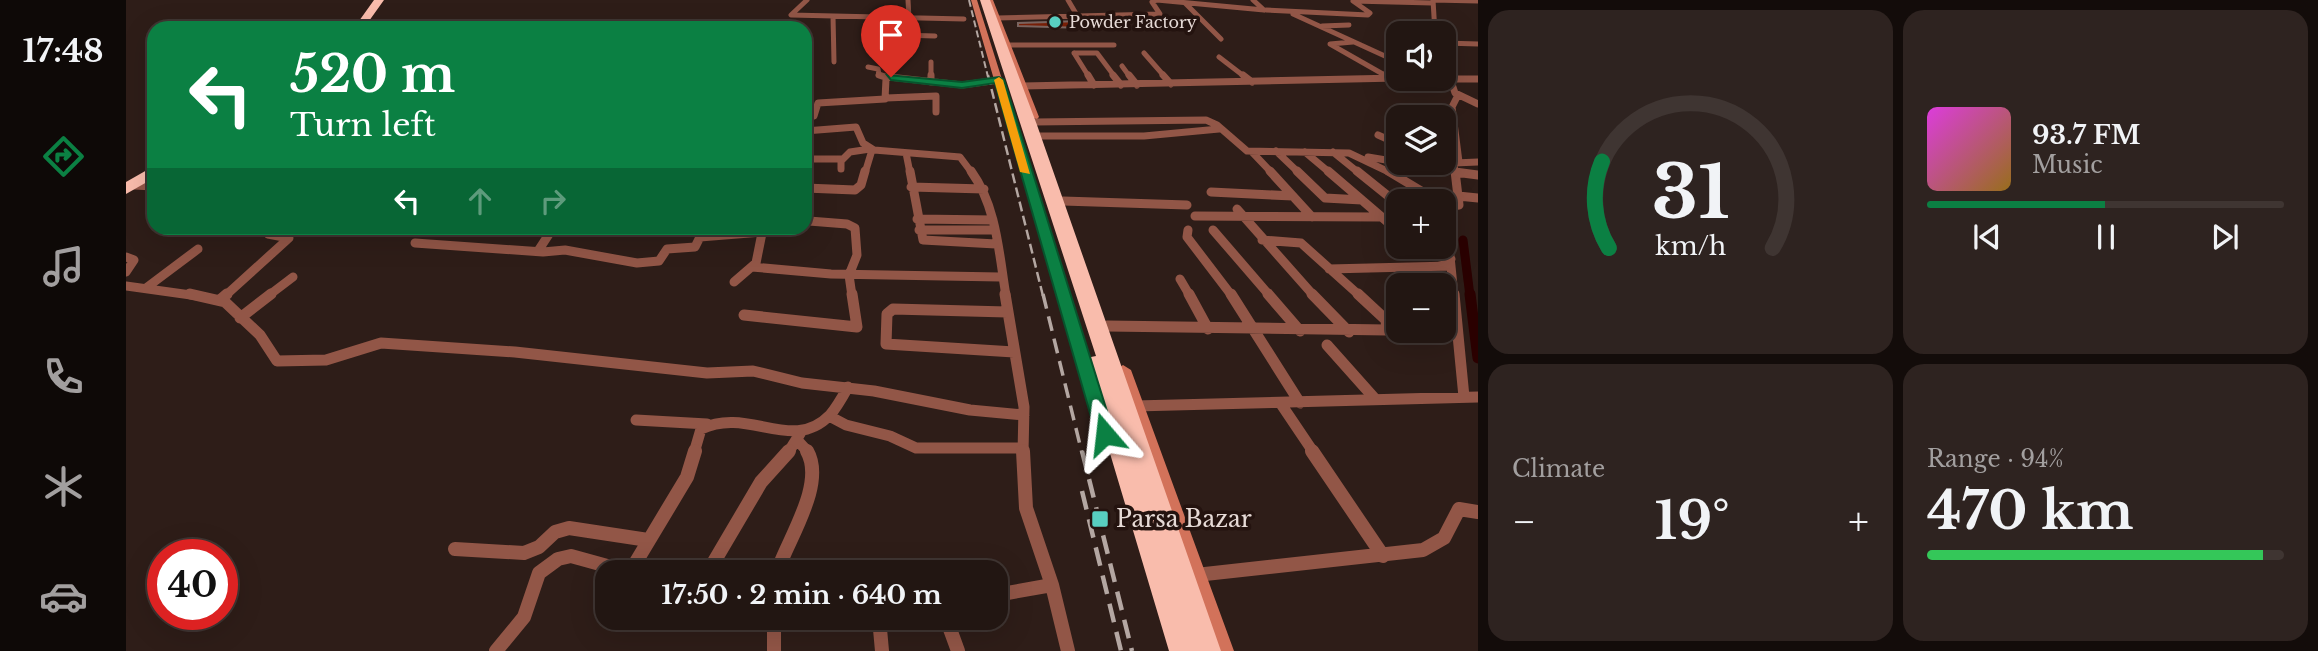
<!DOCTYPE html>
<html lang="en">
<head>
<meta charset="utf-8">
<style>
  body { margin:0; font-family:"Libre Baskerville",serif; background:#2e2320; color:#f1f3f6; height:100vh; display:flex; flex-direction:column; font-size:26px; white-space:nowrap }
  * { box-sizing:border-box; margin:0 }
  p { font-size:23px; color:#a29f9f }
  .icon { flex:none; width:38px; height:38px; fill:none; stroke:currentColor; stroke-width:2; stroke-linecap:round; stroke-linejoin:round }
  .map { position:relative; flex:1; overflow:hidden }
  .side { display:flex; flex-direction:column; gap:10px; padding:10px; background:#130c0a; width:840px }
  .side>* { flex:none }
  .guide { position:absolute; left:21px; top:21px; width:665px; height:214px; border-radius:21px; box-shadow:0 7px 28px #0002,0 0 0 2px #3f3532; background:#0b8043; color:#fff; overflow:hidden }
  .fabs { position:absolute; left:1260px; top:21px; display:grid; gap:14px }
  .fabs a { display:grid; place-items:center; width:70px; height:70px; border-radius:14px; background:#221612; box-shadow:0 7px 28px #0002,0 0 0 2px #3f3532; font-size:35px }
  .speed { position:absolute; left:21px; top:539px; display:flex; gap:14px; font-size:35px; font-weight:700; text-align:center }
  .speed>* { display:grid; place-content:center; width:91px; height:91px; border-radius:50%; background:#221612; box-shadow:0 7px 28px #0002,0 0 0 2px #3f3532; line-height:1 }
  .speed .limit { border:10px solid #d22; background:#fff; color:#111 }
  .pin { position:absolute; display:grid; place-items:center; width:60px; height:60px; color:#fff; margin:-72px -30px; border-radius:50% 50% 50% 0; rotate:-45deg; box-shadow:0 0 7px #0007 }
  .pin .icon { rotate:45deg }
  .me { position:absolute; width:77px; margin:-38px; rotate:343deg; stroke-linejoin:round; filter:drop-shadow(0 0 5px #0008) }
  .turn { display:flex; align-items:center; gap:24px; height:147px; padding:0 28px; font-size:32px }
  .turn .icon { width:91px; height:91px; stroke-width:2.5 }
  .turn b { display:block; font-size:49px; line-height:60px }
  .lanes { display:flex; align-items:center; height:66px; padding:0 28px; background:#0003; justify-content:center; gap:35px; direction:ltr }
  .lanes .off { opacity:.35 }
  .big { font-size:52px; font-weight:700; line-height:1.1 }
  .side .tile { flex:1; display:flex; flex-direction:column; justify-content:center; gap:10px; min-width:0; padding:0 24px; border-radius:21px; background:#2e2320 }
  .side .dial { align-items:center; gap:0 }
  .dial svg { height:182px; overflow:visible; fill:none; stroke:#3f3532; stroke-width:7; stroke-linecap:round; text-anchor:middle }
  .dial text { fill:#f1f3f6; stroke:none }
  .song { display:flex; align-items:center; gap:21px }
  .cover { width:84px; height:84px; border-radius:10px; background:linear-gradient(135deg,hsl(300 70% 55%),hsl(40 70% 35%)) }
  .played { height:7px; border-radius:4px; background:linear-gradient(90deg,#0b8043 50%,#3f3532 50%) }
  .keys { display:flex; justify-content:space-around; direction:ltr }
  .heat { display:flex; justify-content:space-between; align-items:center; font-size:38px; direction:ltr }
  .charge { height:10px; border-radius:5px; background:linear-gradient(90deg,#34c759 94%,#3f3532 0) }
  .side .tiles { flex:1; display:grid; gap:10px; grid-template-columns:repeat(2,1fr) }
  .trip { position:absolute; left:469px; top:560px; width:413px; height:70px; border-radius:21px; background:#221612; box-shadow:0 7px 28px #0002,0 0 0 2px #3f3532; font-weight:700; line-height:70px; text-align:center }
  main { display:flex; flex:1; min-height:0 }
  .tab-bar { display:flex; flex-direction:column; width:126px; justify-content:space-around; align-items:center; background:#0e0907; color:#a29f9f }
  .tab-bar .icon { width:49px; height:49px }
  .tab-bar .current { color:#0b8043 }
  .tab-bar b { font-size:32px; color:#f1f3f6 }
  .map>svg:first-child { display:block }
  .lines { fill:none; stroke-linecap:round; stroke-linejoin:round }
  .canal-far1 { stroke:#2b0000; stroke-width:9 }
  .canal { stroke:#2b0000; stroke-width:11 }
  .building { fill:#771e06; stroke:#7a645f; stroke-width:2 }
  .street-far4 { stroke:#925647; stroke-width:5 }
  .street-far3 { stroke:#925647; stroke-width:7 }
  .street-far2 { stroke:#925647; stroke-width:9 }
  .street-far1 { stroke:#925647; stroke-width:11 }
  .street { stroke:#925647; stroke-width:14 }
  .secondary { fill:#d2725a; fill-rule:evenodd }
  .highway { fill:#f9bcac; fill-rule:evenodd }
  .rail-far3 { stroke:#b4a7a2; stroke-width:2; stroke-dasharray:7 3.5; stroke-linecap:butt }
  .rail-far2 { stroke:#b4a7a2; stroke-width:2.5; stroke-dasharray:10 4.5; stroke-linecap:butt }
  .rail-far1 { stroke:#b4a7a2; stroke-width:3.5; stroke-dasharray:15 8; stroke-linecap:butt }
  .rail { stroke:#b4a7a2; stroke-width:4.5; stroke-dasharray:19 10; stroke-linecap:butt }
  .route { fill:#0b8043; stroke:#07532c; stroke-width:2 }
  .slow { fill:#f59e0b }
  .poi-dot { fill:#58cec0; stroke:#24130f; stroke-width:2.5 }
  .labels { text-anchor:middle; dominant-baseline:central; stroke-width:7; stroke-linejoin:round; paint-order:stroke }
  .far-poi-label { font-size:16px; fill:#e6dad6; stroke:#24130f; text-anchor:start }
  .near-poi-label { font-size:23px; fill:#e6dad6; stroke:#24130f; text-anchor:start }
</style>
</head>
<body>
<main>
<nav class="tab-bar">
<b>17:48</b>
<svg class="icon current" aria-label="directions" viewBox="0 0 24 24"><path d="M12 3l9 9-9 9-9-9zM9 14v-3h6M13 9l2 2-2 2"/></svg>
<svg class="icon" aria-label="music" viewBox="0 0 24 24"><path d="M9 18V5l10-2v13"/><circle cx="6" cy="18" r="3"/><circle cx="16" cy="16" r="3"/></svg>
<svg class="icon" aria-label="phone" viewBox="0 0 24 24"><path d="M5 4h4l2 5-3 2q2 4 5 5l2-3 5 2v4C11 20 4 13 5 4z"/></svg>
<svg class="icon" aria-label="climate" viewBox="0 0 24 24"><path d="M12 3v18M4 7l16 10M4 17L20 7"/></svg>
<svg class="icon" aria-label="car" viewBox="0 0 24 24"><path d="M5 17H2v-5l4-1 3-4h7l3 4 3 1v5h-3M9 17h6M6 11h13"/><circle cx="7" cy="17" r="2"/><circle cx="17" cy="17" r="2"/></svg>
</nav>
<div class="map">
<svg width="1352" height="651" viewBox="0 0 1352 651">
  <rect width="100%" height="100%" fill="#2e1d18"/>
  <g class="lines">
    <path class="canal-far1" d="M1337,240L1344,296"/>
    <path class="canal" d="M1344,294L1352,358"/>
  </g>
  <path class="building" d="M955,21L958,28L892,26V23Z"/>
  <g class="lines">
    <path class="street-far4" d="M681,0L665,15L838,19
      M782,0L783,18
      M942,0L952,17
      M1127,0L1138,10
      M1307,0L1352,1
      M1307,0L1309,33
      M1059,3L1095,39
      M1140,10L1242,15L1244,13L1227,1L1306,3
      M1167,14L1272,62
      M707,16L708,62
      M774,18V35L809,36
      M871,18L1034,14L1026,2L1031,0L1138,10
      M1196,26L1223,25
      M1227,42L1204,44L1262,77
      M1318,43L1352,44
      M881,45H988
      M948,53H971L989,77
      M948,53L963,77
      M1018,53L1039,77
      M1093,57L1119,77
      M805,62V77
      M996,66L1004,77
      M742,67L752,69L753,75L758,77"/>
    <path class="street-far3" d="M753,75L762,78
      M805,75V82
      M962,75L968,85
      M987,75L995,85
      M1003,75L1011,85
      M1037,75L1045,84
      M1117,75L1126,82
      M1259,75L1264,78
      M1308,79H1352
      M1325,81L1329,93L1352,104
      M897,86L1272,78
      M1332,95L1326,107L1333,162
      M760,98L810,96V112
      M679,117L688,116L692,103L759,99L760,79L763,77L836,85L873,80
      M909,122L1080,120L1091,125L1121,151L1223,153L1265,173
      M679,131L730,127L737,143L748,150L834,157L846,173
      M1252,135L1272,144
      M914,136H1018L1093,129
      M1150,151L1173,173
      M1126,152L1146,173
      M1179,152L1204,173
      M1207,152L1233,173
      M780,153L784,173
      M1242,157L1272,162
      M679,159H716
      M715,169V161L724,152L744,149
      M1329,172L1338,173
      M739,173L746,150
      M1329,173L1328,163L1352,162"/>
    <path class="street-far2" d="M784,171L797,240L870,244
      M845,171C871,207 873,254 880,296
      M1144,171L1186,217
      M1171,171L1199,198L1236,200
      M1202,171L1272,231
      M1231,171L1272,204
      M1262,171L1312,201
      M1329,172L1352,175
      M8,185L28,186
      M785,187L858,189
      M679,188L729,190L735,185L739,171
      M1085,192L1167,196
      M1332,196L1352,198
      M937,201L1061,205
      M1111,209L1188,296
      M1069,216L1255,217
      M791,219L867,220
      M683,221L721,224L729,228L731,255L723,275L726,296
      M793,230H869
      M1062,230L1061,237L1106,296
      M1087,230L1144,296
      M1136,240L1175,243L1234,296
      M289,243L417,252L439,250L511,263L533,261L541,249L569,247L574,237L636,232
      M1291,247L1300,254L1325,259
      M412,251L427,228
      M0,257L8,260L0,272
      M626,267L705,274L874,277
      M1203,269L1325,266
      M1054,279L1064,296
      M608,282L630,263L637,228
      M0,286L72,296
      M20,288L72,249
      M99,296L163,238L142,234L148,228
      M142,296L167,277
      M1328,296L1319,207L1333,205L1329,171"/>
    <path class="street-far1" d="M64,294L99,302L134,335L151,361L200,360L255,343L389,352L581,373L627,371L676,383L748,391L844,410L898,415
      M879,294L898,407L897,453
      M1063,294L1082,329
      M1105,294L1174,403
      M1142,294L1174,331
      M1186,294L1223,332
      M1328,294L1338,397
      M94,300L101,294
      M881,312L767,309L761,314L760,344L888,352
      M618,315L731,327L726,294
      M114,318L145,294
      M981,326L1261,330L1260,320L1232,294
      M1201,345L1250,400
      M1155,404L1188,453
      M1009,406L1352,397
      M703,416L720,425L764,436L790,448H896
      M510,420L581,424
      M672,441L683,453
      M568,453L575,429C623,406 666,454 704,415C711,407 717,396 722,387
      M662,453L675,432"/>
    <path class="street" d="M897,451L900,508L926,585L942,651
      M1186,451L1257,556
      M329,549L398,553L413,547L429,532L443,528L522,540
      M504,572L561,477L569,451
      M582,572L635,482L663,451
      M651,572C662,539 700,484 681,451
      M1070,575L1297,550L1318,538L1333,509L1352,512
      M870,595L926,585
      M648,618V651
      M753,618L756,651
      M820,618L832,651
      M370,651L398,617L413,573L432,559L445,556L503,572"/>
    <path class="secondary" d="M845,0H851L971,381L968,385H958L955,381Z
      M861,0H867L913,117L911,119L903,117Z
      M997,365L1005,370L1108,651H1086L989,370Z"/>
    <path class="highway" d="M248,0H258L238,28H228Z
      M854,0H864L911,125L1095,651H1043L957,363L960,358L970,356Z
      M28,166V178L0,194V182Z"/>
    <path class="rail-far3" d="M843,0L862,77"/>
    <path class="rail-far2" d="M862,75L917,296"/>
    <path class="rail-far1" d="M917,294L956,453"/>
    <path class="rail" d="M956,451L1006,651
      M956,491L995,651"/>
  </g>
  <path class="route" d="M761,75L836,82L873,77L878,80L988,434L986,438H972L970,434L869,83L836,88L765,80Z"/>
  <path class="slow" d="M873,77L877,80L904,174L894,172L868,80Z"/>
  <g class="poi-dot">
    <circle cx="929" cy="22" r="7"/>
    <rect x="965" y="510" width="18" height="18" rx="3.5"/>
  </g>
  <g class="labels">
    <g class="far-poi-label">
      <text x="943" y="22">Powder Factory</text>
    </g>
    <g class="near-poi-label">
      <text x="990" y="519">Parsa Bazar</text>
    </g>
  </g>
</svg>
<div class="fabs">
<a><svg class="icon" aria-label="sound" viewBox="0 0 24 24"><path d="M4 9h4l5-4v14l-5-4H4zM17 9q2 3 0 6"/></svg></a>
<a><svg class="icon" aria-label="layers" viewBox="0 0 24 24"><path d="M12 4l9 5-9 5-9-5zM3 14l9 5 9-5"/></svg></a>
<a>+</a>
<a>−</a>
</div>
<div class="speed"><div class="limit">40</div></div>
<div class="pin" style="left:765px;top:77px;background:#d93025"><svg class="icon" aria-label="arrive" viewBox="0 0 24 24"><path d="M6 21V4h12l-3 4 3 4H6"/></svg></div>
<svg class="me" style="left:979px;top:434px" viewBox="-20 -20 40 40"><path d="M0-17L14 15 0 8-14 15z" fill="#0b8043" stroke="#fff" stroke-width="4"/></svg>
<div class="trip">17:50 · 2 min · 640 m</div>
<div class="guide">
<div class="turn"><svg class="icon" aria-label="left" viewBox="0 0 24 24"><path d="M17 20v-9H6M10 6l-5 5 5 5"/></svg><div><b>520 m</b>Turn left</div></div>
<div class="lanes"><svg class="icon" aria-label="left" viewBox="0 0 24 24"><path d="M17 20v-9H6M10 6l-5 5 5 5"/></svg><svg class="icon off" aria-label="ahead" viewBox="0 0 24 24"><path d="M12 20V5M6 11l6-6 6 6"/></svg><svg class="icon off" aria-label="right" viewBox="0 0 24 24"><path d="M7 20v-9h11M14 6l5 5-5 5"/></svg></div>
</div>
</div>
<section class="side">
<div class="tiles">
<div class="tile dial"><svg viewBox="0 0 100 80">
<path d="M14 69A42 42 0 1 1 86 69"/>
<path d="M14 69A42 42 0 0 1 11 31" stroke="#0b8043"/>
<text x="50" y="56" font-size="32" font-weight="700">31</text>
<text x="50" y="72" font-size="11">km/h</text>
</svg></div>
<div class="tile">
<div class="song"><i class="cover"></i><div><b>93.7 FM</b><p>Music</p></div></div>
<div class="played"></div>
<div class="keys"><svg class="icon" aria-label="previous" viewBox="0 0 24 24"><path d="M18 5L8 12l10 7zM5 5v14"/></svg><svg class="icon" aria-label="pause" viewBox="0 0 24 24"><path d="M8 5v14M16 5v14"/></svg><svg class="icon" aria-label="next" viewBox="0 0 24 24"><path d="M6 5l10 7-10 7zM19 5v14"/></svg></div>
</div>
<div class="tile"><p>Climate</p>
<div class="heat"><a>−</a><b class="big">19°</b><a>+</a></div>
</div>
<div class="tile"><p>Range · 94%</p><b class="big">470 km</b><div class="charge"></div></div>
</div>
</section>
</main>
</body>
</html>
